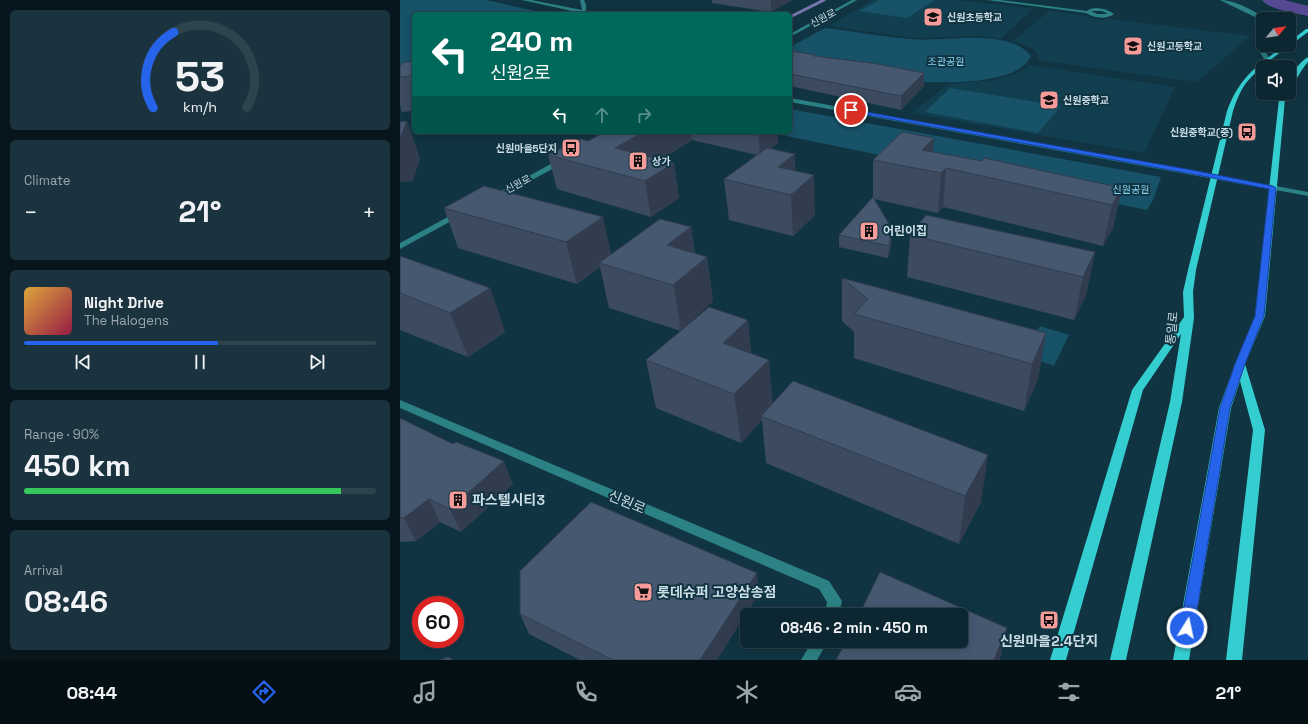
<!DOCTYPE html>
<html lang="en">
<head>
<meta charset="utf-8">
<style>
  body { margin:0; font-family:"Space Grotesk","Noto Sans KR",sans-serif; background:#1b333e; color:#f1f3f6; height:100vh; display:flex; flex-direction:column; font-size:15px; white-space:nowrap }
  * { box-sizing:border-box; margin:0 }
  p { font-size:13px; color:#9aa5ac }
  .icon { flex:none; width:22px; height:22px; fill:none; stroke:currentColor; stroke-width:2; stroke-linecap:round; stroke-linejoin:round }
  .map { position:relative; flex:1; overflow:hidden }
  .panel { display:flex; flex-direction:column; gap:10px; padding:10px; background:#07151c; width:400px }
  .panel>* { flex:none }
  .guide { position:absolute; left:12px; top:12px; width:380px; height:122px; border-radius:6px; box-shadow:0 2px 10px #0003,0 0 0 1px #2d444d; background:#00695c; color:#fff; overflow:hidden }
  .needle { width:26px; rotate:61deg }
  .fabs { position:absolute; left:856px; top:12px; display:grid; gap:8px }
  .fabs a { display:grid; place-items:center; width:40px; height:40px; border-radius:6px; background:#0d2732; box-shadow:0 2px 10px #0003,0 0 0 1px #2d444d; font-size:20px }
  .speed { position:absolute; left:12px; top:596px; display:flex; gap:8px; font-size:20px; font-weight:700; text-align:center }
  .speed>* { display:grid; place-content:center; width:52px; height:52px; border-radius:50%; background:#0d2732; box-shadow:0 2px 10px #0003,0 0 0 1px #2d444d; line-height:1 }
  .speed .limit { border:6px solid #d22; background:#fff; color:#111 }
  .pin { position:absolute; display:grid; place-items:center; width:34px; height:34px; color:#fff; margin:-17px; border:2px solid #fff; border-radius:50%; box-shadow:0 1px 4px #0007 }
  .me { position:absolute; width:44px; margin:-22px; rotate:10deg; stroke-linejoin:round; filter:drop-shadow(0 0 3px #0008) }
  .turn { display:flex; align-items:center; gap:14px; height:84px; padding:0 12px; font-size:18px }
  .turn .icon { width:52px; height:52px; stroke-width:2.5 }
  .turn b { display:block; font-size:28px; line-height:34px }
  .lanes { display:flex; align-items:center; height:38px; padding:0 12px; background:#0003; justify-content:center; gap:20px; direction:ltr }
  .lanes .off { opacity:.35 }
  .big { font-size:30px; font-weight:600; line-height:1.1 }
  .panel .tile { flex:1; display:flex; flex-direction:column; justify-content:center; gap:6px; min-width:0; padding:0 14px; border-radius:6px; background:#1b333e }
  .panel .dial { align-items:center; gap:0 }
  .dial svg { height:104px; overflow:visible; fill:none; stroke:#2d444d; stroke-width:7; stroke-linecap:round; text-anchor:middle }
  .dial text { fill:#f1f3f6; stroke:none }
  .song { display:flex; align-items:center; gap:12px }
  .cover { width:48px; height:48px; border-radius:6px; background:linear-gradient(135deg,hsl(40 70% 55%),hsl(340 70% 35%)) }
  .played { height:4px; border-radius:2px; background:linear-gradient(90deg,#2563eb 55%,#2d444d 55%) }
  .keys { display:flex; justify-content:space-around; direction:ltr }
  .heat { display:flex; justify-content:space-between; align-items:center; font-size:22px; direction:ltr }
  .charge { height:6px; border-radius:3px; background:linear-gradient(90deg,#34c759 90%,#2d444d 0) }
  .trip { position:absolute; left:340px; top:608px; width:228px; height:40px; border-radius:6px; background:#0d2732; box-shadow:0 2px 10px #0003,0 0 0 1px #2d444d; font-weight:600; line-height:40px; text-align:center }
  .tab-bar { display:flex; height:64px; justify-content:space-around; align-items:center; background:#051014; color:#9aa5ac }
  .tab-bar .icon { width:28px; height:28px }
  .tab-bar .current { color:#2563eb }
  .tab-bar b { font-size:18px; color:#f1f3f6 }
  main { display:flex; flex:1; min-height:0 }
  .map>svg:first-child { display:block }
  .built { fill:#113f50 }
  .green { fill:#175268 }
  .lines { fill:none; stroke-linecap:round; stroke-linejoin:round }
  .stream { stroke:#7976ad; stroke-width:3 }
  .river { fill:#564994; fill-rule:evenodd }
  .minor { fill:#2b8183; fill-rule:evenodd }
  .major { fill:#34cdd0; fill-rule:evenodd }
  .wall { fill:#3c4b60 }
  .shaded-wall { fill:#313d4e }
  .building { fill:#465770; stroke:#313d4e }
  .route { fill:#2563eb; stroke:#184099 }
  .labels { text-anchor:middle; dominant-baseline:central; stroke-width:4; stroke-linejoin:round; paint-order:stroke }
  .far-poi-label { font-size:10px; font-weight:bold; fill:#cbdee6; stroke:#113442; text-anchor:start }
  .far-street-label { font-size:10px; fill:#cbdee6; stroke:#113442 }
  .far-park-label { font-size:10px; fill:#87d4f5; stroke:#113442 }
  .poi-label { font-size:12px; font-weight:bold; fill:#cbdee6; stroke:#113442; text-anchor:start }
  .street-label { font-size:12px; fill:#cbdee6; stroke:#113442 }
  .near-poi-label { font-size:14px; font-weight:bold; fill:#cbdee6; stroke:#113442; text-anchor:start }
  .near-street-label { font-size:14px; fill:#cbdee6; stroke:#113442 }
</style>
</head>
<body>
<main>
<section class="panel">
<div class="tile dial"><svg viewBox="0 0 100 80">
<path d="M14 69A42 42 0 1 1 86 69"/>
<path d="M14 69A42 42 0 0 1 30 11" stroke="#2563eb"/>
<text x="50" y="56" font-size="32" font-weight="700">53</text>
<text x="50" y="72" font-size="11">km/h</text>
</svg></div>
<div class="tile"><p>Climate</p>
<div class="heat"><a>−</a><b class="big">21°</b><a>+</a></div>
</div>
<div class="tile">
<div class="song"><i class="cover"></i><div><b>Night Drive</b><p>The Halogens</p></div></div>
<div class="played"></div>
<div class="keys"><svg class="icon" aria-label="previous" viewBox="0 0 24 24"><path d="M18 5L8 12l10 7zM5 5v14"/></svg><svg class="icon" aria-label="pause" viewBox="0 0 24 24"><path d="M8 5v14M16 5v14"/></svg><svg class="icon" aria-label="next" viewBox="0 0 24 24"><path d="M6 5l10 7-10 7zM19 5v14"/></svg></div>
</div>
<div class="tile"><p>Range · 90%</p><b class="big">450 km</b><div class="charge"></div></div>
<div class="tile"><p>Arrival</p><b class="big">08:46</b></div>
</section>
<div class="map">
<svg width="908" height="660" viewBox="0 0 908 660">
  <rect width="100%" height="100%" fill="#113442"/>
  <path class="built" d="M473,0H558L633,9L600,39L579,36L512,38L429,26Z
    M649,11L685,16L700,20L709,19L850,36L797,82L636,60L639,55L632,48L613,41Z
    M629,65L775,87L744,153L512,113L548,84L595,80L618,73Z"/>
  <path class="green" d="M0,0H86L149,14H14V73L0,75Z
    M479,0H535L507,18L459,11Z
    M425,28C454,31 482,37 510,39C542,43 609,27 631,56C619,84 551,83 525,82L390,60V47Z
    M550,88L661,106L638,133L525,112Z
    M390,109L761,177L753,200L747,210L367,132H390Z
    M640,326L669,335L654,366L621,354Z"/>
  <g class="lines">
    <path class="stream" d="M390,17L424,0"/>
    <path class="river" d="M862,0H884L908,6V16C896,13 869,10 862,0Z"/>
    <path class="minor" d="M122,0H131L182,10L180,0H184L186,5V14Z
      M452,0H457L390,37V34Z
      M587,0H600L687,11C693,5 708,9 714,14C706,20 694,18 686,13ZM691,11H702L708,14H697Z
      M820,0C834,0 854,10 865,19L861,20Z
      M863,35L862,46L871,61L868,63L866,62L856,46L861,36Z
      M390,98L908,192V196L390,102Z
      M160,159H163L167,161L95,200H89L88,198Z
      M57,212H60L64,214L0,249V243Z
      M0,400L429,581L442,601L439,615H425L427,602L419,589L0,408Z
      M412,641H428L417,660H401Z"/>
    <path class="major" d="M906,29H908V32C887,48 863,63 846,83C840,91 836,102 833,111L796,270L793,292L794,318L782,402L726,660H710L770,402L781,334L743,390L666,660H650L732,390L784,317L783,292L788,270L827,111C840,76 857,66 885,45H889V42Z
      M908,57V62C901,69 895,84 889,88C889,76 898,63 908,57Z
      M882,93H888L885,99L865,316L845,364L865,430L842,660H826L853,430L840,381L831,408L789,660H773L819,408L835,364L855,316L879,99Z"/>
  </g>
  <path class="wall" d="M312,0H392L371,12L312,3Z
    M390,51L416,56L524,73V86L501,110L390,86Z
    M14,62V111L2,112L0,105V66Z
    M205,132H378V143L370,148L395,154V171L415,215L393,236L329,220L324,179L357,155L292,140L260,160L274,163L279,198L251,217L157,189L148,155L188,141Z
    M534,138L533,152L722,188L713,228L703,246L543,207L538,213L474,199L492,229V241L488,258L439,247V235L473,197V160Z
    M44,208L211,255L291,227L295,253L307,257L313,301L284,328L348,320L351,353L372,403L581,502L559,544L366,463L362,420L341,443L256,408L246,360L281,331L209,308L200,267L177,284L58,248Z
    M510,235L695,252L686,295L674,320L507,277Z
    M0,256L90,288L105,332L68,357L0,330Z
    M442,278L646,333L638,379L624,411L454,358V332L442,321Z
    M0,418L113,484L61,532L40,522L16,541L0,542Z
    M359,593L317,660H180L129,634L120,614Z"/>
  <path class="shaded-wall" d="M371,0H392L371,12Z
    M524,73V86L501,110V96Z
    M7,121L20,158L13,181L0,182V139Z
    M244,132H291L292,140L230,177L215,148Z
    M358,132H378V143L360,156Z
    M534,138L531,171L522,150Z
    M395,154L396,190L414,175L415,215L393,236L391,195L378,167Z
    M274,163L279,198L251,217L245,181Z
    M546,168L543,207L538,213L541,173Z
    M722,188L713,228L703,246L712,205Z
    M203,217L212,258L199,263L200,267L177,284L166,242Z
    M291,227L296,266L307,257L313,301L281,331L267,245Z
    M492,229V241L488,258L489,246Z
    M695,252L686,295L674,320L683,277Z
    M90,288L105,332L68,357L50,313Z
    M348,320L352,367L323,343Z
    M646,333L638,379L624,411L632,364Z
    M369,360L373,408L361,416L362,420L341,443L334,394Z
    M588,455L581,502L559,544L565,496Z
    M104,461L113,484L61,532L50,509Z
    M29,499L40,522L16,541L4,518Z
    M357,573L359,593L317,660H300Z
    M607,628L600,660H594Z"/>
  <path class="building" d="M390,51L416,55L414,56L478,64L524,73L501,96L390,74Z
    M4,62H14V74L13,76L0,77V66Z
    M7,121L0,139V122Z
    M205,132H244L215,148L274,163L245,181L148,155L180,139L188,141Z
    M502,132L534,138L522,150L582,161L584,158L722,188L712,205L546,168L541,173L473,160Z
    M367,148L395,154L378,167L414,175L391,195L324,179Z
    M84,186L203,217L166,242L44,208Z
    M473,197L492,229L489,246L439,235Z
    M526,215L695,252L683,277L510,235Z
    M260,219L291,227L267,245L307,257L273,285L199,263Z
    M0,256L90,288L50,313L0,293Z
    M442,278L646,333L632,364L454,314L468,299Z
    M309,307L348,320L323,343L369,360L334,394L246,360Z
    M393,381L588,455L565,496L361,416Z
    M0,418L53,444L56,442L104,461L50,509L29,499L4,518H0Z
    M191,502L357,573L300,660H213L120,614V571Z
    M480,572L607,628L594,660H436L446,641H561V615H459Z
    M48,657L53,660H39Z"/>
  <path class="route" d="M449,109L792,170L873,186L876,188L864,316L845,364L830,408L794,628L792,633L787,635L782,633L780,628L820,408L835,364L855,316L869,189L792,174L451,112L449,110Z"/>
  <defs>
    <g id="school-square" transform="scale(1)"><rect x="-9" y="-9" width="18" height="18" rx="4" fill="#f59b99" stroke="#113442"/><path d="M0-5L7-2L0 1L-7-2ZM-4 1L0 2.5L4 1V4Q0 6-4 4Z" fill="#111"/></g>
    <g id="bus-square" transform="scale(1)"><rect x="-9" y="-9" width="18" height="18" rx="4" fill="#f59b99" stroke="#113442"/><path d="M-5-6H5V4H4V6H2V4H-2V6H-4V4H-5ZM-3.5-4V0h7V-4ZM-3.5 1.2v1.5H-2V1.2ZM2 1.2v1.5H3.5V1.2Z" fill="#111"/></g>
    <g id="building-square" transform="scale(1)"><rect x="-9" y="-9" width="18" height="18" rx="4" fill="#f59b99" stroke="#113442"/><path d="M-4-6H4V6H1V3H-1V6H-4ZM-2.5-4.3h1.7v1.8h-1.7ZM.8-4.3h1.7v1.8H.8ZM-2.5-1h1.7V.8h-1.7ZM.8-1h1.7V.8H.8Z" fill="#111"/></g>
    <g id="supermarket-square" transform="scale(1)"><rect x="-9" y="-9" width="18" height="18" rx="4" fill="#f59b99" stroke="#113442"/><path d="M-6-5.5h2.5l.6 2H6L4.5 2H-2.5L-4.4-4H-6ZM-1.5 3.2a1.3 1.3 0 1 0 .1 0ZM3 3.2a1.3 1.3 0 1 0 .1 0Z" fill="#111"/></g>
  </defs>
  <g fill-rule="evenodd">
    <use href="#school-square" x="533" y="17"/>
    <use href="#school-square" x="733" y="46"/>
    <use href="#school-square" x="649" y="100"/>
    <use href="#bus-square" x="847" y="132"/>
    <use href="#bus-square" x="171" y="148"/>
    <use href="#building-square" x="238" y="161"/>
    <use href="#building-square" x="469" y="231"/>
    <use href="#building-square" x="58" y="500"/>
    <use href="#supermarket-square" x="243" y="592"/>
    <use href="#bus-square" x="649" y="620"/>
  </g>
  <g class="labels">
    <g class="far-poi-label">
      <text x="547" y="17">신원초등학교</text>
      <text x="747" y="46">신원고등학교</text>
      <text x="663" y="100">신원중학교</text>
      <text x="833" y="132" text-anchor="end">신원중학교(중)</text>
      <text x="157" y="148" text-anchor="end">신원마을5단지</text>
      <text x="252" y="161">상가</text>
    </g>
    <g class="far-street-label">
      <text transform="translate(423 18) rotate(-28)">신원로</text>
      <text transform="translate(118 184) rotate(-28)">신원로</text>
    </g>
    <g class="far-park-label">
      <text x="546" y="61">조관공원</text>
      <text x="731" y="189">신원공원</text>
    </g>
    <g class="poi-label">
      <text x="483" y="231">어린이집</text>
    </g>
    <g class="street-label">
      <text transform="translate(772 328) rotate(-84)">통일로</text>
    </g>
    <g class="near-poi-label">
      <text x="72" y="500">파스텔시티3</text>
      <text x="257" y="592">롯데슈퍼 고양삼송점</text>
      <text x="649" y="641" text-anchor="middle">신원마을2.4단지</text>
    </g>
    <g class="near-street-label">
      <text transform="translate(227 502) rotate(23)">신원로</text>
    </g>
  </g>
</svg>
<div class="fabs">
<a><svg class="needle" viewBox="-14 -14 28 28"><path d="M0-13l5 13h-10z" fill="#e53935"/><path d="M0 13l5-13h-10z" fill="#9aa5ac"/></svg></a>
<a><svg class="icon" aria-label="sound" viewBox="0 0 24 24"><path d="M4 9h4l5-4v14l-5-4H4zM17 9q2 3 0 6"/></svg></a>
</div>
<div class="speed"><div class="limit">60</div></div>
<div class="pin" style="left:451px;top:110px;background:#d93025"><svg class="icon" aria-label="arrive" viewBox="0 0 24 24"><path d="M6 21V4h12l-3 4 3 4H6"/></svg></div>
<svg class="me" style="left:787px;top:628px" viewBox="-20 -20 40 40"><circle r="17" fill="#2563eb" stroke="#fff" stroke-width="3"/><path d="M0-11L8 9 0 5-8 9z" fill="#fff"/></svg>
<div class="trip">08:46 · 2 min · 450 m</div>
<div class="guide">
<div class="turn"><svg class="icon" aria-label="left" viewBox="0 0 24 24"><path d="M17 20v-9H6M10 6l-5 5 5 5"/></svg><div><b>240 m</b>신원2로</div></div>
<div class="lanes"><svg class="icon" aria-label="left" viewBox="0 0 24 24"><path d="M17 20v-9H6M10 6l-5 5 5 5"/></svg><svg class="icon off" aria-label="ahead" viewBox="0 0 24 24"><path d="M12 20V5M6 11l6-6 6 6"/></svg><svg class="icon off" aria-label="right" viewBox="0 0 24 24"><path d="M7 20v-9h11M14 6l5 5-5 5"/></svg></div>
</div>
</div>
</main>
<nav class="tab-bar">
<b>08:44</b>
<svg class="icon current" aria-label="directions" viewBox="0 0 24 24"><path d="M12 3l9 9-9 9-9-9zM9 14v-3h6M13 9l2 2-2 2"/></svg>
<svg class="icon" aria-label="music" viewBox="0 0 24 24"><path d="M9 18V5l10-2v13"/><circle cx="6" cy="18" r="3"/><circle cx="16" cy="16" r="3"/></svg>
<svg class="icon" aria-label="phone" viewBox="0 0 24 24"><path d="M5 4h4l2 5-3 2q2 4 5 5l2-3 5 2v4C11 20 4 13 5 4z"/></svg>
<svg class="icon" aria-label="climate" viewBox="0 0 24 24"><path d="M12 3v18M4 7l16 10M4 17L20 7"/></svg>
<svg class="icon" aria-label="car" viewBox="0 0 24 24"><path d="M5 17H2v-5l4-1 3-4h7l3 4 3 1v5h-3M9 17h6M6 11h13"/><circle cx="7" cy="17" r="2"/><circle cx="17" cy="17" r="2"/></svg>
<svg class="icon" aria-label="filters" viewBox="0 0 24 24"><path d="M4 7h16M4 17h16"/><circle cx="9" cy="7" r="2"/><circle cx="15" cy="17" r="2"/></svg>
<b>21°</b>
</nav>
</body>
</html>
